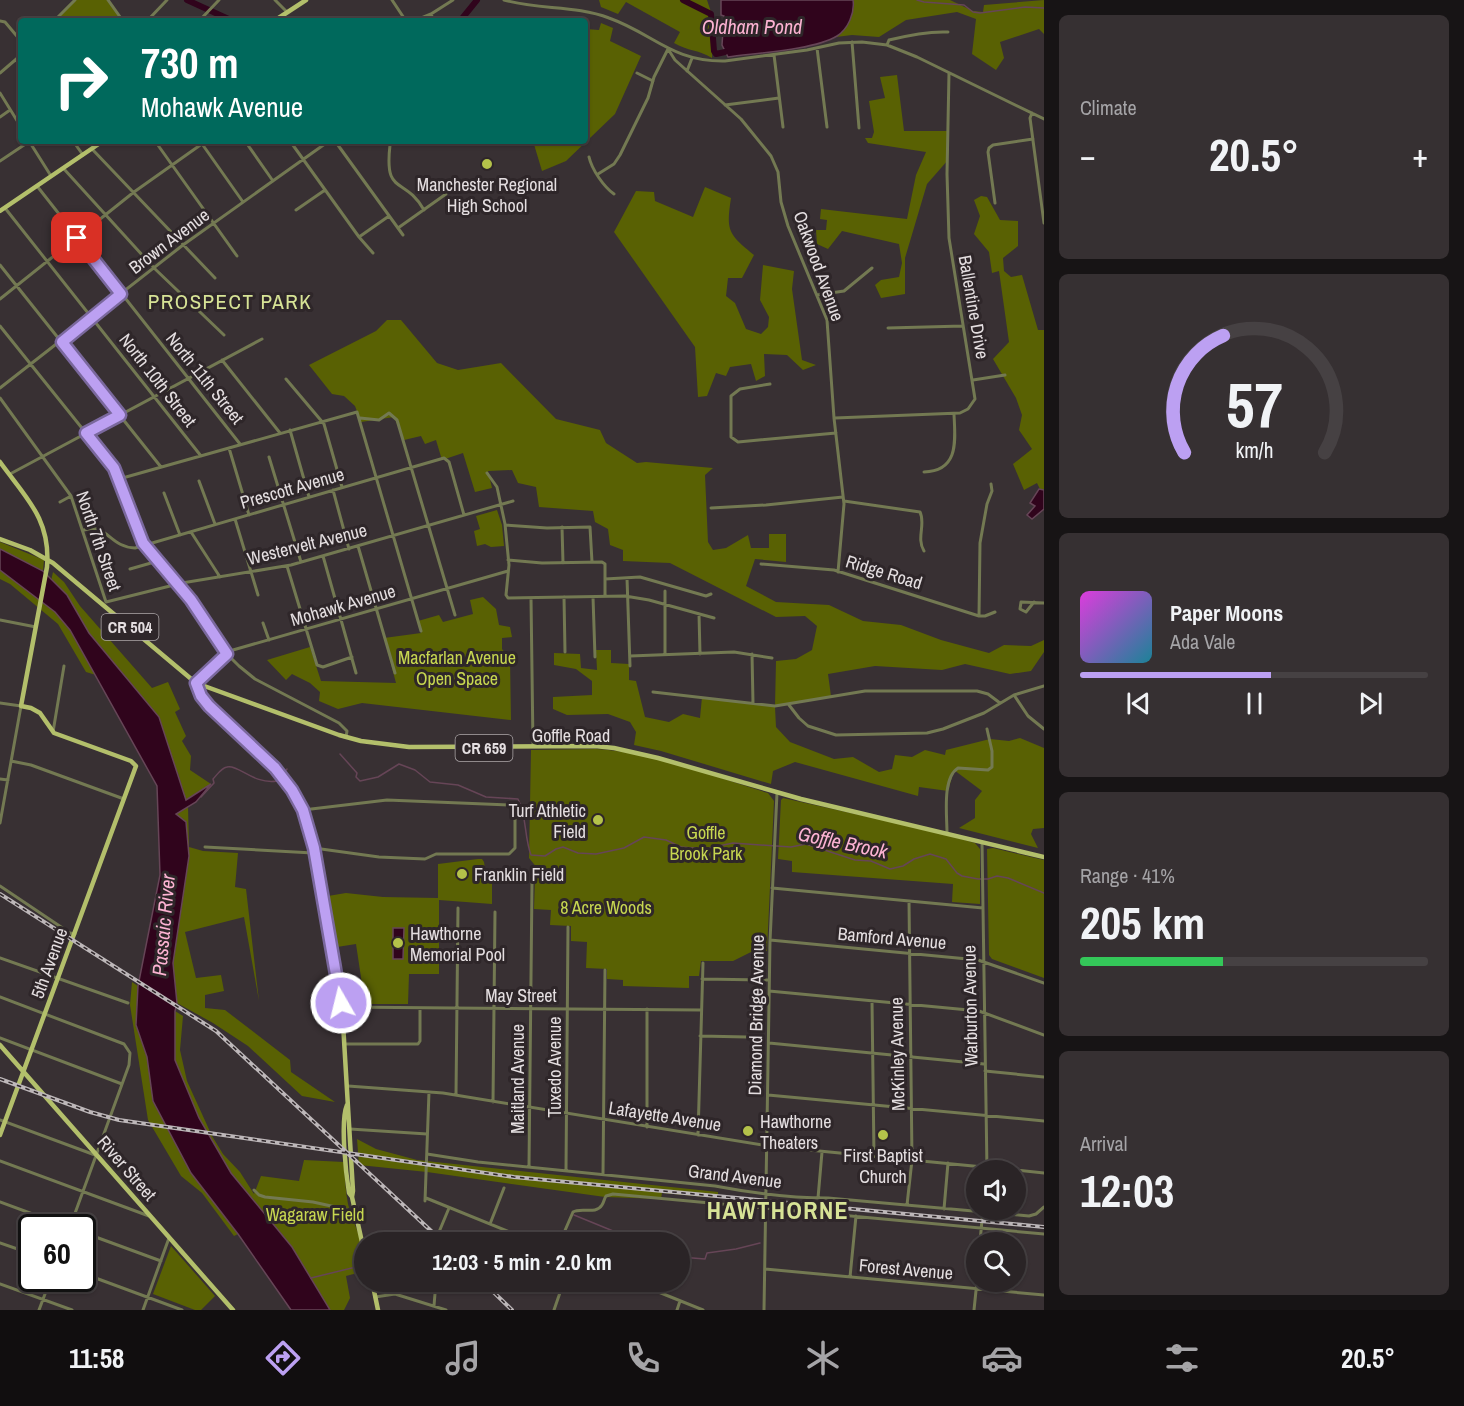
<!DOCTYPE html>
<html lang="en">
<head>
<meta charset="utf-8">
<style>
  body { margin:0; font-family:"Archivo Narrow",sans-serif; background:#363032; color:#f1f3f6; height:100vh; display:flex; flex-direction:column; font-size:22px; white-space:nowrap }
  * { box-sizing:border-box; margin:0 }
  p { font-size:20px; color:#a5a4a7 }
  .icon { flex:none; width:33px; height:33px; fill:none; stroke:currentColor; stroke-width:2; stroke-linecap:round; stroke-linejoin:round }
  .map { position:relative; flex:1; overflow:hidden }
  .details { display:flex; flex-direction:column; gap:15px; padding:15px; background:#171415; width:420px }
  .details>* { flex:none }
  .guide { position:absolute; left:18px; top:18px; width:570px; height:126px; border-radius:6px; box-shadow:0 2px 4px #0004,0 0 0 2px #464143; background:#00695c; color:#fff; overflow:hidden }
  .tools { position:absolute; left:966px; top:1160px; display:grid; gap:12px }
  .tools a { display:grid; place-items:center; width:60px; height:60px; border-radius:50%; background:#2a2426; box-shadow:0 2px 4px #0004,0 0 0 2px #464143; font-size:30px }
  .speed { position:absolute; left:18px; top:1214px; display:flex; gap:12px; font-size:30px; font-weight:700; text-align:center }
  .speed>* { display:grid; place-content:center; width:78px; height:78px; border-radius:50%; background:#2a2426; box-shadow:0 2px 4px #0004,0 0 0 2px #464143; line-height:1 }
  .speed .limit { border:3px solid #111; border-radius:9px; background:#fff; color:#111 }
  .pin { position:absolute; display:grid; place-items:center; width:51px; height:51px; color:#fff; margin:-26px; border-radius:12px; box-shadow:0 3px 9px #0006 }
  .me { position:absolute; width:66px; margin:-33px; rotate:352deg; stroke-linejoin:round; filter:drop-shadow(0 0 4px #0008) }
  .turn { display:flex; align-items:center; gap:21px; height:126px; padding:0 24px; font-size:27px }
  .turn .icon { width:78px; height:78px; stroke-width:2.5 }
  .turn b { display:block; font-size:42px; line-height:51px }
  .big { font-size:45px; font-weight:700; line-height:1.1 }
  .details .widget { flex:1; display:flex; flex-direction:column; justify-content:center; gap:9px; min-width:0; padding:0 21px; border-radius:9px; background:#363032 }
  .details .dial { align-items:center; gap:0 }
  .dial svg { height:156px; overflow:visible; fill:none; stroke:#464143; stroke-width:7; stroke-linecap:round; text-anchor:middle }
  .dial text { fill:#f1f3f6; stroke:none }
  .song { display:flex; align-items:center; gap:18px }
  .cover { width:72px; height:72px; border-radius:9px; background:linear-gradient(135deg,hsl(300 70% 55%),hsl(190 70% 35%)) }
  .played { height:6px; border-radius:3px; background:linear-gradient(90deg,#bca0f2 55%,#464143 55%) }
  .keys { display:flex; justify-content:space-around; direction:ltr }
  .heat { display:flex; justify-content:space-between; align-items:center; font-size:33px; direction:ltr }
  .charge { height:9px; border-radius:4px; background:linear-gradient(90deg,#34c759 41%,#464143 0) }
  .trip { position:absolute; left:354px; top:1232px; width:336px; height:60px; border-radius:30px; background:#2a2426; box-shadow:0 2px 4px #0004,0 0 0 2px #464143; font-weight:700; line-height:60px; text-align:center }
  .dock { display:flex; height:96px; justify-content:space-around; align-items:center; background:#110e0f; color:#a5a4a7 }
  .dock .icon { width:42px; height:42px }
  .dock .active { color:#bca0f2 }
  .dock b { font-size:27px; color:#f1f3f6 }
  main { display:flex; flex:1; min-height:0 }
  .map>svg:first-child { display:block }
  .green { fill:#596103 }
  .water { fill:#30041c; stroke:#664557; stroke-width:1.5 }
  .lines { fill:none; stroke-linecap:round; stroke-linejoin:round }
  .stream { stroke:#664557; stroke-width:1.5 }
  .river { stroke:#30041c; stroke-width:6 }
  .minor { stroke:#737952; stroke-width:3 }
  .major { stroke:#b3bf6b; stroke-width:4.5 }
  .rail-casing { stroke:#bdb7b9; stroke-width:4 }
  .rail { stroke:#2e2629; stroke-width:1.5; stroke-dasharray:4.5; stroke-linecap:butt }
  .route-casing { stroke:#7a689d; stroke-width:15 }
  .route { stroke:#bca0f2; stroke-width:10 }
  .poi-dot { fill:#b4c24a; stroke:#2e2629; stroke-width:2 }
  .labels { text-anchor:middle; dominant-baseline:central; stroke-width:6; stroke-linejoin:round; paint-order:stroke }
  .shield { fill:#2e2629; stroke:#ada7a9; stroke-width:1.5 }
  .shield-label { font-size:16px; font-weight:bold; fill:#e4dee0 }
  .poi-label { font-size:18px; fill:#e4dee0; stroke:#2e2629; text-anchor:start }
  .street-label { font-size:18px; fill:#e4dee0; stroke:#2e2629 }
  .park-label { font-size:18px; fill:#c7d750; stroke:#2e2629 }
  .water-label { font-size:20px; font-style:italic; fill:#fdb3d3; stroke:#2e2629 }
  .quarter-label { font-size:21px; letter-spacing:1.5px; fill:#d7e396; stroke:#2e2629 }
  .district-label { font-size:24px; font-weight:bold; letter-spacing:1.5px; fill:#d7e396; stroke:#2e2629 }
</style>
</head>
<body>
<main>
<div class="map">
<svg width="1044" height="1310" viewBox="0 0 1044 1310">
  <rect width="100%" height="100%" fill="#383033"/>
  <path class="green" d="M75,0H108L123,21H54Z
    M599,0H707L713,18L712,58C700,50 687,51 674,43L680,32L626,2L618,14L601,7Z
    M853,0H950L973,11L983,12L984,5L1044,0V34L1039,29L1000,42L1004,58L996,70L972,54L976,19L957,12L906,20L879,37L852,35L836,37C847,28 855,15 853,0Z
    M601,23L613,28L610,41L641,56L615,114L566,161L542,171L533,141H585V29L599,30Z
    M897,75L904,131H949L948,160L927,184L905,258V294L881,298L875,285L881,280L899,277L902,263L899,244L842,231L828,249L817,244L816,230H826L827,220L820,219L821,209L907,219L916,175L926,152L868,143L865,138H872L874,132L869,101L885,98L880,77Z
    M705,187L731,198C726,231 728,234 754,255L742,278H728L726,296L735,303L746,329L761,334L768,327L769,317L760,300L763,265L794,271L792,289L802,360L816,365L803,370L787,355L764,354L765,376L756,381L751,364L730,367L726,376L716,373L707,396L698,397L695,347L614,232L636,191L654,192L655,201L693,217Z
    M981,196L987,197L1000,220L1018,221V246L1003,258L1004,271L1011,277L1022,275L1038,330H1044V490L1040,489L1037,483L1024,490L1013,464L1032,449L1019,430L1022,415L1016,398L993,359L1009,342L999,271L992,273L989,252L974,234L980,216L974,200Z
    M387,320H401L437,363L458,370L501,363L556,419L600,430L606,443L637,463L646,462L713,468L705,475L708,542L713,550L726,548L748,535L751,548H769V534H786V562L755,559L746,586L776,602L829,605L863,621L901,625L941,640L989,653L1004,645L1031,646L1044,640V652L1031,671L1010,674L965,664L942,670L875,666L828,674L831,696L775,707L776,727L790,742L834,759L853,757L879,772L892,769L895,755L912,757L925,750L945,755L946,750L990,739L1009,741L1020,738L1044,748V828L1033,829L1031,834L1038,848L959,828L975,818V800L982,791L954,770L948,791L919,787L918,796L795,762L773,771L771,784L661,751L634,745L636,732L630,722L608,714L567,715L553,709V697L592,695V681L576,669L554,665V653L580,654L581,668L597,670L596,650H611V663L629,664V680L636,681L645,717L669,722L683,714L700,718L702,697L775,706L776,661L796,659L812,650L817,626L805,616L776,617L670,563L623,561V550L610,545L608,529L595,522L593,511L539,507L536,487L518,483L512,470L488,471L492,488L475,492L463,453L442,460L436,440L425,444L421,436L404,440L394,417L361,422L355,406L344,396L332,394L309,365L376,331Z
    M497,510L502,525L504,546L491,547L485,544L477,546L474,531L480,529L476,516Z
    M0,542L44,560L43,571L0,549Z
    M0,570L56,612L70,630L96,675L86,672L58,624L10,584L0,579Z
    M53,572L64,582L80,606L152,688L168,682L180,709L175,712L186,736L182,741L191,756L190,770L211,784L186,801L178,773L89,633L67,595L51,581Z
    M483,597L496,609L499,625L510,627L512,637L502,638V649L510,659L511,720L362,703L338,709L319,701L320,692L310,683L292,674L286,680L267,660L310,647L321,681L396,683L384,638L421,633L418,621L439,615L443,622L473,614L470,600Z
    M596,749C655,753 712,776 768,793L774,801L767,951H753L733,961H701L699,976H689V988L623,986V980L607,979V969L586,968L587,942L571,941V926L550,925L551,910L534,909L535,879L542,874L529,858L531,750Z
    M783,798L936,832L975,843L980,849V904L952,902L953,884L792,872V861L778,859L781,800Z
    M188,806L189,847L203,851L238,853L235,887L246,889L259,1001L244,917L185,932L196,978L221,975L224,991L205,995V1008L225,1010L290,1060L291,1072L335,1102L302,1096L248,1046L213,1023L177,1003L173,963L189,856L176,814Z
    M993,848L1044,860V978L992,959L989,955L987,849Z
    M478,859H482L484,862L487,881L492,882V904L439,900V974H409L408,1004H365L356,944L337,947L328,896L346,893L383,897L438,898V864Z
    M132,982L138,986L136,1025L147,1057L153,1102L215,1203L238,1234L234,1236L202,1193L181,1176L148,1120L130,1005Z
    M175,1011L183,1016L180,1050L187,1081L212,1136L223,1154L240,1172L254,1194L261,1176L299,1181L304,1160L344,1162C345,1176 345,1190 348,1204C353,1225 370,1251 361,1272L346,1276L350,1298L344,1310H330L292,1247L232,1175L199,1118L175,1060Z
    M357,1139L376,1149L417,1160L718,1192V1198L662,1193L661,1199L605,1197L427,1172L359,1165Z
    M171,1246L215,1296L201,1310H195L153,1294Z"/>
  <path class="water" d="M721,0H853C855,13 848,29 837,36C814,50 756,53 728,57L722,45L724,16L721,15Z
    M1039,489L1044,490V509L1032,519L1027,515L1035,506L1030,503Z
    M0,549L43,571L67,595L89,633L159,717L186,800L211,784L196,802L176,814L186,822L189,856L173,963L177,1003L175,1011V1060L199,1118L231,1173L292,1247L330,1310H291L238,1234L191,1173L153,1101L147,1057L136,1025L138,986L160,875L157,786L70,630L55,612L0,570Z
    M393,928H404L403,959H393Z"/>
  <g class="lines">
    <path class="stream" d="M917,0L924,2L964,5L973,12L980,13L1025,7L1044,8
      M340,754L357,773L356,777L360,781L378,777L399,764L415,770L430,782L458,785L486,797L518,799C527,817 524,836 531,855L545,856L556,849L563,847L578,853L596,854L624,848L644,837L666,840L681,847L693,848L704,849L733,843L791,847L806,844L855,860L871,861L890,869L903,866L914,859L930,854L946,859L957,873L962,876L978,879H988L997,876L1008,878L1044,893
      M201,797L214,783L213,779C217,775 221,768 227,767C238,764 254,785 277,781L287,769
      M574,1215L640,1242
      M680,1257L705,1259L707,1253L736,1249L760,1243
      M311,1278L364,1265"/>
    <path class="river" d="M187,0L233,21
      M683,0L711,14L714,51L716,54L725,52
      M460,21L477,0"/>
    <path class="minor" d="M108,0L123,21
      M275,0L287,12
      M392,0L406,21
      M504,0C538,10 576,5 609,18C654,34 672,62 725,61L807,50L839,43L862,42L887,45L917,57L1044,119
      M431,14L434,21
      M0,21L5,22L21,41
      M54,21L75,0
      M147,21L167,0
      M199,21L219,0
      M414,21L431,14L453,0
      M852,42L859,128
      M887,45L889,40C909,35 928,31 948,32
      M817,48L827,127
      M668,49L675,60L741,119L771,156L778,172L781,202L788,226L827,320L834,418L844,504L838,572
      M774,55L783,127
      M16,60L21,67
      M687,71L692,58
      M0,73L21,55
      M637,73L653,81
      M0,93L21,127
      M725,105L779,98
      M1032,113L1030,118L1044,223
      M0,117L10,110
      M29,141L51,176
      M73,141L83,155
      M155,141L237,256
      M200,141L243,202
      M245,141L273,181
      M290,141L359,237L373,253
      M335,141L403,235
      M388,141L390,145C384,197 404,175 424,210
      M92,149L215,278
      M589,157C592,170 604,187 614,194
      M0,161L30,141
      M64,169L154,268L224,335
      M598,174L614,164L620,155L648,98L654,77L668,49
      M37,186L240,444
      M995,203L988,152L989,148L993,145L1033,139
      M5,208L201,456
      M296,210L325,190
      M398,228L446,194
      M359,237L389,216
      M0,265L161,467
      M817,295L844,291L872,268
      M0,299L134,192L206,141
      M0,326L114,468L143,543L191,600L227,654L239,666L255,679L339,723L347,731L346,737
      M888,328L963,326
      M222,360L280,433
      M286,379L324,424L342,487
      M973,380L1005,375
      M770,384L740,389L731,396V437L738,442L836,433
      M0,388L183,245L329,141
      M0,398L71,496L106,602
      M360,418L379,420L389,413L397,420L455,615
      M835,418L960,413L968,409L975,399L949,238L947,174L949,73
      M290,430L309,497
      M229,448L249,515
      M269,457L301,562
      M924,472C960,471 955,439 954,414
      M487,473L497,487L505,524L509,565L506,595L508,598L625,596L649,600L714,618
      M10,474L262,339
      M119,479L357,412L421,631
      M199,481L215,524
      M333,490L349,549
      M164,493L180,535
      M844,501L920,512C926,524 916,538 924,551
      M60,502L71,496
      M711,508L766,505L843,497
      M235,519L258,595
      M505,525L547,528L590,527L592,562
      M562,527L563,563
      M84,530C108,523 109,547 135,548L444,458L449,462L464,515
      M191,532L220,577
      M358,546L395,673
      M323,556L356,673
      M508,560L542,563L602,562L605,564V596
      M761,564L834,570L979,616H985L995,612
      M287,566L317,665L323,667L352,657
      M130,569L158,561
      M627,578L630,666
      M605,579L640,577L706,596L711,594
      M665,591V654
      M564,597L565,652
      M593,597L595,657
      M531,598L533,746
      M106,602L182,583L291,565L513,501
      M1034,602L1026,612L1020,609L1021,602L1044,603
      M699,614L700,654
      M979,616L980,543L987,504L992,491L991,484
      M0,620L36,627
      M263,623L269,640
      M752,654L753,703
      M630,656L734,652L772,658
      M196,683L224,656L233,650L508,571
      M653,692L775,706L865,691H977L988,694L1000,703
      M1014,695L1028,716L1044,729
      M0,703L21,706L0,823
      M789,705L799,718L808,726L836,735L927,733L943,729L984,713L1014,695L1044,686
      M53,732L64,666
      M11,761L31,765L124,799
      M0,779L8,780
      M303,810L387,800L509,805L515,811V848L509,854H436L425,859L379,857L314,848
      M947,833C947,815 942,778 958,768L988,770L992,767V751L987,729
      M982,842L987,1170
      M205,847L313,853
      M0,886L70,933L75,934
      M772,888L983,908
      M770,940L978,960L1044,983
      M0,958L128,1003
      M702,979L769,980
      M769,991L979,1011L1044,1035
      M0,997L124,1044L130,1053L129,1065L70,1227
      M872,1001L874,1156
      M341,1007L701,1010
      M700,1036L747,1037
      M0,1038L122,1084
      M769,1043L984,1064
      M345,1044H418L420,1041V1008
      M985,1071L1044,1077
      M348,1086L443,1093L768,1146L1014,1170
      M456,1095L458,908
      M768,1095L1044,1121
      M493,1102L495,912
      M0,1120L95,1155
      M647,1127V1009
      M350,1129L427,1134
      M698,1135L703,963
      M427,1154L478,1162L715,1186C752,1193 790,1198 828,1198L1029,1216L1036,1214L1044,1207
      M0,1161L149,1216
      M529,1166L532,883
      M566,1170L568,927
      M1016,1170L1044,1173
      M603,1174L605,970
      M254,1190L259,1195L265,1197L313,1202L354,1211
      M426,1198L534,1242
      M818,1198L822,1152
      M425,1201L429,1092
      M0,1202L68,1227
      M907,1205L912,1160L909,901
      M944,1209L948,1163
      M490,1224L504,1188
      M82,1232L161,1261
      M439,1232L449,1208
      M560,1242L573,1212C581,1207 596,1215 602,1205C604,1202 604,1199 606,1196L613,1194L1044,1234
      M980,1242L983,1209
      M0,1243L32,1254
      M765,1269L1044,1295
      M82,1273L182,1310
      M850,1277L856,1216
      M533,1281L560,1292
      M631,1281L703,1310
      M0,1284L72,1310
      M375,1297L395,1294L446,1310
      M434,1306L436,1281
      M39,1310L51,1278
      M143,1310L169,1238
      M554,1310L564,1281
      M677,1310L680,1301
      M764,1310L770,941L777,793
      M974,1310L977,1281"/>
    <path class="major" d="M274,21L306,0
      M0,211L103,141
      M0,462C26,498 51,519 47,567L21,706L31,708L40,713L54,733L131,761L136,766L0,1135
      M0,539L30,550L53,563L196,683L339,735L361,741L409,747L595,746L614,748L658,758L801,799L1044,857
      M196,683L206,703L284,778L296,796L308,823L336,966L343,1023L353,1191L352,1197L364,1251
      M0,1045L233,1310
      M347,1105C340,1121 346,1174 349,1193L352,1197
      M372,1281L378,1310"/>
    <g class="rail-casing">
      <path id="rail" d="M0,894L216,1031L443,1242
        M0,1079L90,1112L119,1120L514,1177L1044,1227
        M482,1281L512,1310"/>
    </g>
    <use href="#rail" class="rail"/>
  </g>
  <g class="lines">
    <g class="route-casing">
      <path id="route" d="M77,238L121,294L62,342L120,415L86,433L114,468L143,543L191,600L227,654L196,683L201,696L209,706L275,768L292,790L303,810L314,848L341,1003"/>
    </g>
    <use href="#route" class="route"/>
  </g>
  <g class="poi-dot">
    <circle cx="487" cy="164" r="6"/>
    <circle cx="598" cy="820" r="6"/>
    <circle cx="462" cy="874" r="6"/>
    <circle cx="398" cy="943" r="6"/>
    <circle cx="748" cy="1131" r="6"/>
    <circle cx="883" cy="1135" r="6"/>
  </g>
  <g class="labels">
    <g class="shield">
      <rect x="101.5" y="614" width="57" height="26" rx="4.5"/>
      <rect x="455.5" y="735" width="57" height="26" rx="4.5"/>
    </g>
    <g class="shield-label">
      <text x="130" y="627">CR 504</text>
      <text x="484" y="748">CR 659</text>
    </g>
    <g class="poi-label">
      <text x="487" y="184" text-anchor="middle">Manchester Regional<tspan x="487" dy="21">High School</tspan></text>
      <text x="586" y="810" text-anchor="end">Turf Athletic<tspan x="586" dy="21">Field</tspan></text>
      <text x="474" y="874">Franklin Field</text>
      <text x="410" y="933">Hawthorne<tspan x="410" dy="21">Memorial Pool</tspan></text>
      <text x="760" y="1121">Hawthorne<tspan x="760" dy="21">Theaters</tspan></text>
      <text x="883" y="1155" text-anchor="middle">First Baptist<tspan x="883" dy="21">Church</tspan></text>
    </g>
    <g class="street-label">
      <text transform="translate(169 241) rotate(-37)">Brown Avenue</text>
      <text transform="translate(819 266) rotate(70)">Oakwood Avenue</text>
      <text transform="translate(974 307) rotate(80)">Ballentine Drive</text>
      <text transform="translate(205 378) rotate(51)">North 11th Street</text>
      <text transform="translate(158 380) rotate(52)">North 10th Street</text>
      <text transform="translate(292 488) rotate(-16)">Prescott Avenue</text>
      <text transform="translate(99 541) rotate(71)">North 7th Street</text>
      <text transform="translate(307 544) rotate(-14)">Westervelt Avenue</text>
      <text transform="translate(884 572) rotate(17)">Ridge Road</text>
      <text transform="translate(343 605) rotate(-16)">Mohawk Avenue</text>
      <text x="571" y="735">Goffle Road</text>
      <text transform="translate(892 938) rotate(5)">Bamford Avenue</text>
      <text transform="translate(49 963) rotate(-70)">5th Avenue</text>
      <text x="521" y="995">May Street</text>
      <text transform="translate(970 1006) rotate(-91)">Warburton Avenue</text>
      <text transform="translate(756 1015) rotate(-89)">Diamond Bridge Avenue</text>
      <text transform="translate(897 1054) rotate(-91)">McKinley Avenue</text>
      <text transform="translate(554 1067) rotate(-90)">Tuxedo Avenue</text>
      <text transform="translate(517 1079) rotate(-90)">Maitland Avenue</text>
      <text transform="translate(665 1116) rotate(9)">Lafayette Avenue</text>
      <text transform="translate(127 1168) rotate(49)">River Street</text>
      <text transform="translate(735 1176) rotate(7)">Grand Avenue</text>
      <text transform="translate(906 1269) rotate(5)">Forest Avenue</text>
    </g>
    <g class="park-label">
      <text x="457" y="657">Macfarlan Avenue<tspan x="457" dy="21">Open Space</tspan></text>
      <text x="706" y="832">Goffle<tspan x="706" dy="21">Brook Park</tspan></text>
      <text x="606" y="907">8 Acre Woods</text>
      <text x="315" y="1214">Wagaraw Field</text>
    </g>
    <g class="water-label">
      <text x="752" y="26">Oldham Pond</text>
      <text transform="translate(843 842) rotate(12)">Goffle Brook</text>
      <text transform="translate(163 925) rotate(-85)">Passaic River</text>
    </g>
    <g class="quarter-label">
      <text x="230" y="301">PROSPECT PARK</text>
    </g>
    <g class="district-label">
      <text x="778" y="1210">HAWTHORNE</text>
    </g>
  </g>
</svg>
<div class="tools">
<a><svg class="icon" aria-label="sound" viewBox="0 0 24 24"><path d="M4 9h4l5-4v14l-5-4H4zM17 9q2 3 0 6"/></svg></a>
<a><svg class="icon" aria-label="search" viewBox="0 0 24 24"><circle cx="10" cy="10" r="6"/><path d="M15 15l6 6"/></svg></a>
</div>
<div class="speed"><div class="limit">60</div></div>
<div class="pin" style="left:77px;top:238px;background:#d93025"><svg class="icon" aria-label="arrive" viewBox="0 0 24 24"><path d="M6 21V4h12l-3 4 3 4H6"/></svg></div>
<svg class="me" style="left:341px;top:1003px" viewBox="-20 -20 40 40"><circle r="17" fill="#bca0f2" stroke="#fff" stroke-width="3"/><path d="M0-11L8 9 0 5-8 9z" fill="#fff"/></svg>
<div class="trip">12:03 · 5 min · 2.0 km</div>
<div class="guide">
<div class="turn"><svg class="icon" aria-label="right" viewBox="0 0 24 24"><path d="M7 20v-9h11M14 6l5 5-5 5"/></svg><div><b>730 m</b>Mohawk Avenue</div></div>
</div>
</div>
<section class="details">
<div class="widget"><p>Climate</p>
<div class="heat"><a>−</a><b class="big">20.5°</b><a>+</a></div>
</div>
<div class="widget dial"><svg viewBox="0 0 100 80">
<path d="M14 69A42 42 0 1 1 86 69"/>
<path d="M14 69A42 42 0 0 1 34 9" stroke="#bca0f2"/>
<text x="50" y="56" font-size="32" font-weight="700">57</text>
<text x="50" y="72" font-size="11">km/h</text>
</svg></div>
<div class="widget">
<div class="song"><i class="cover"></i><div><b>Paper Moons</b><p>Ada Vale</p></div></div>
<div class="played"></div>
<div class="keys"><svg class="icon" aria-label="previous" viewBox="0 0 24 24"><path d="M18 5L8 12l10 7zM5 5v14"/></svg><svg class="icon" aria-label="pause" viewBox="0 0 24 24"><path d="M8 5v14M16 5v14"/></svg><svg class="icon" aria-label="next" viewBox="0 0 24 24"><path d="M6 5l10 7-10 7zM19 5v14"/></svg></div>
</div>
<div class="widget"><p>Range · 41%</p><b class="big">205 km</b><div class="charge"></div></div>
<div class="widget"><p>Arrival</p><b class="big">12:03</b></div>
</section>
</main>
<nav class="dock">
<b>11:58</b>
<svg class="icon active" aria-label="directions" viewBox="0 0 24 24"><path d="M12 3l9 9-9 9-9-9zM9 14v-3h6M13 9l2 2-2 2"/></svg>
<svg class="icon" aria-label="music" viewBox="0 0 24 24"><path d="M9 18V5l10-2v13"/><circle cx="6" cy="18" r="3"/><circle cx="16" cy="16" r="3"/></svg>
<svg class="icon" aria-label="phone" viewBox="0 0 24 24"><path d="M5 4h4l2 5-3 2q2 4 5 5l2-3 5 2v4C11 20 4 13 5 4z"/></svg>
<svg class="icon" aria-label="climate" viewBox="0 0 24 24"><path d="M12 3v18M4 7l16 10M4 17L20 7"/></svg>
<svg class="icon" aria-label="car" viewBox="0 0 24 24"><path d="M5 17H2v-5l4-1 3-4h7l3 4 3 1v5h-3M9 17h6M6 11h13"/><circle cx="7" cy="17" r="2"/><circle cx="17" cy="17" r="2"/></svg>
<svg class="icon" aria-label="filters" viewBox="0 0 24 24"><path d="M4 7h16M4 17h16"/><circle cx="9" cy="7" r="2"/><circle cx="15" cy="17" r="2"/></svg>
<b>20.5°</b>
</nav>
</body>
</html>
